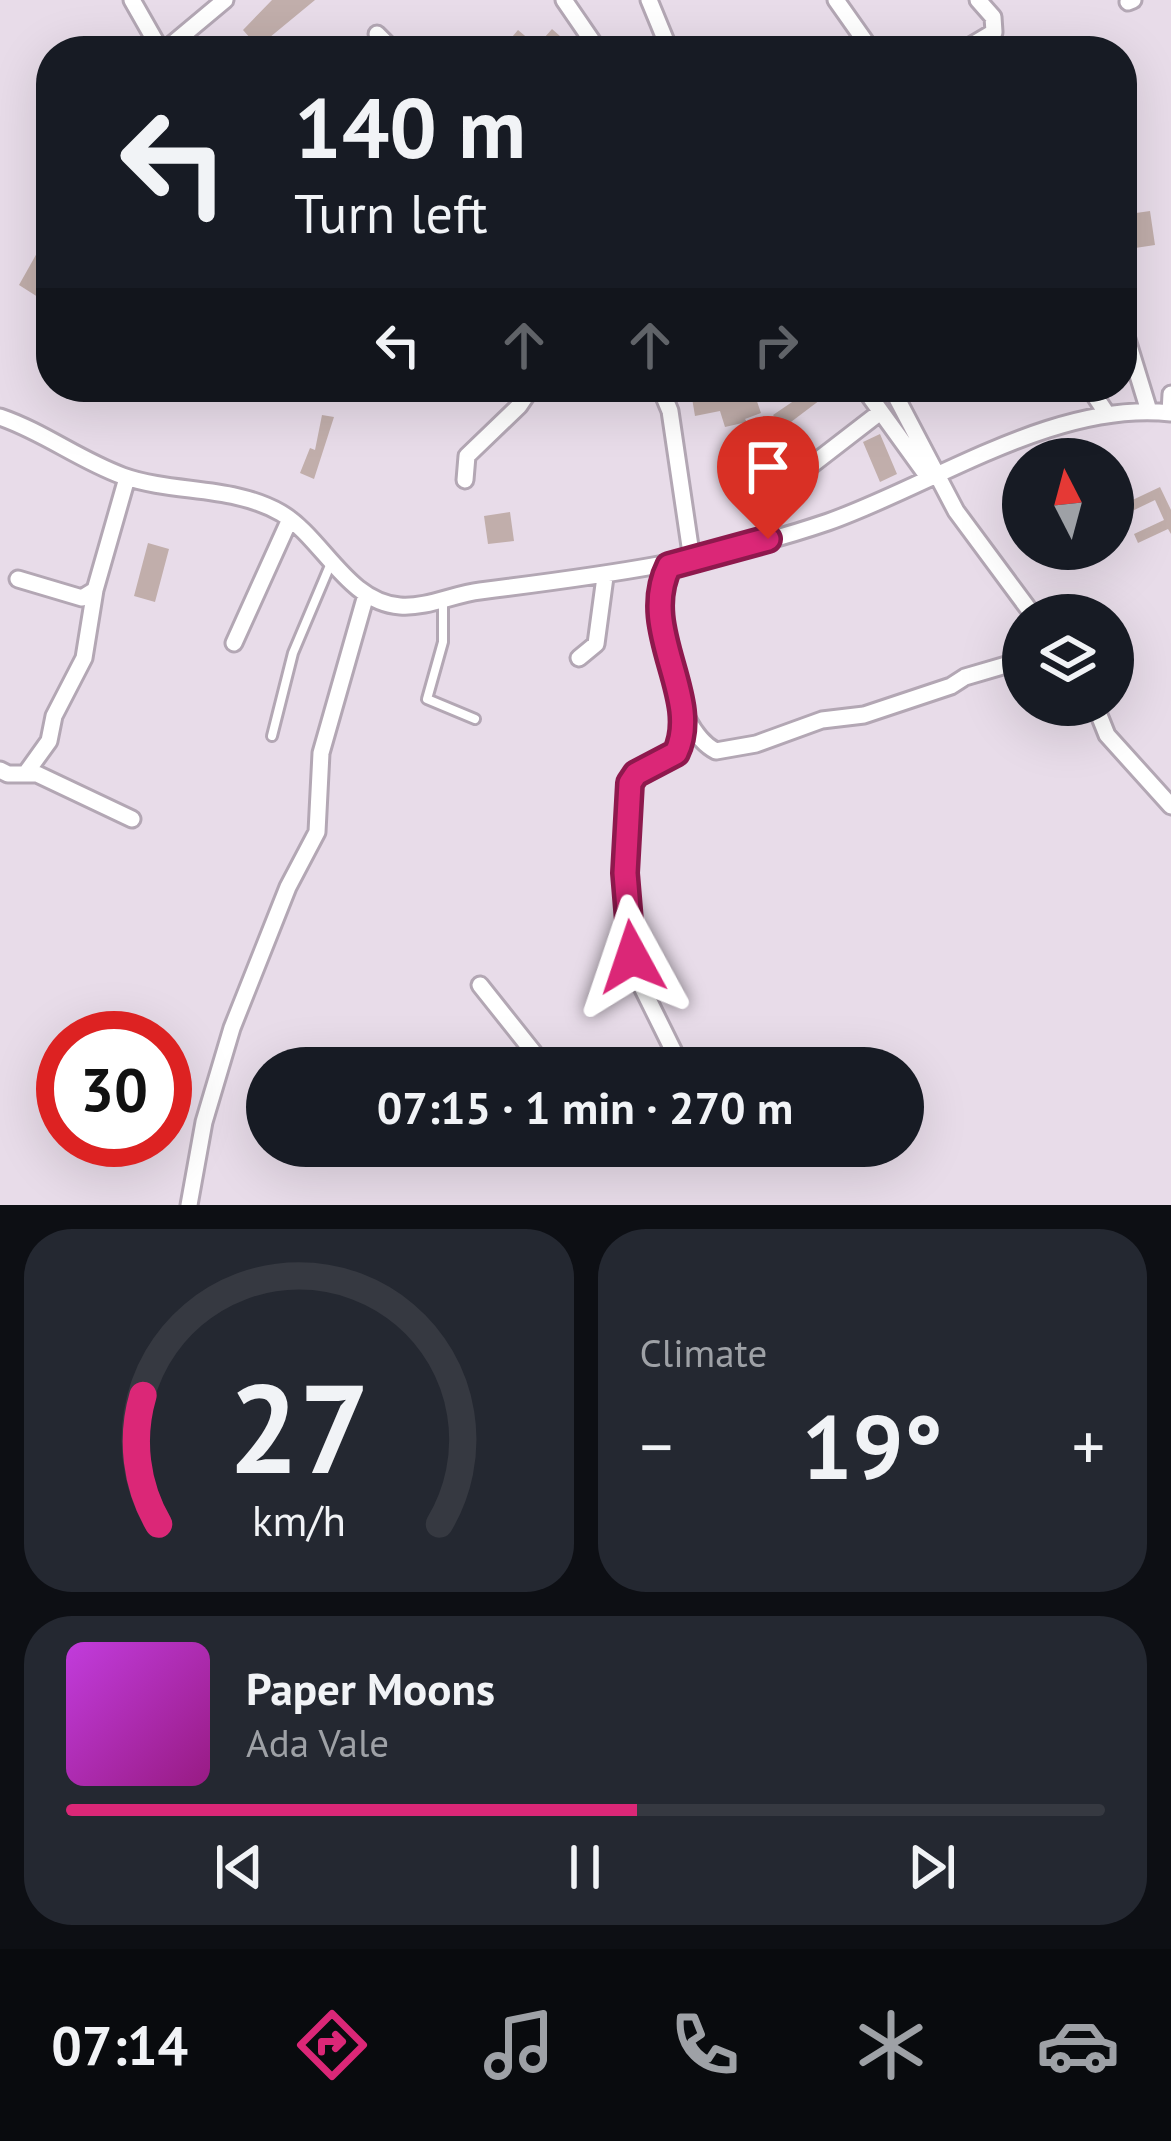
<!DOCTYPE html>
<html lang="en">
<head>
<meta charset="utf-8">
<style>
  body { margin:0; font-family:"PT Sans",sans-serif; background:#242831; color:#f1f3f6; height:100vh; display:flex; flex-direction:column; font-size:45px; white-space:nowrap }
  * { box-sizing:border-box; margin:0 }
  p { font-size:39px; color:#9ea1a6 }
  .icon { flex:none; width:66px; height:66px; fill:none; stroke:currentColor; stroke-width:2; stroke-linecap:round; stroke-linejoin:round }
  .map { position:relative; height:1205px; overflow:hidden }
  .sheet { display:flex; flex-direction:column; gap:24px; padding:24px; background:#0d0f14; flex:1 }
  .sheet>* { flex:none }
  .top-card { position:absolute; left:36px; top:36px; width:1101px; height:366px; border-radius:48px; box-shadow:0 12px 48px #0002; background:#171b24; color:#f1f3f6; overflow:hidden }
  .needle { width:78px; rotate:354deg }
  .tools { position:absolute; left:1002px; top:438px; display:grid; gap:24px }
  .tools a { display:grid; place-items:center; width:132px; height:132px; border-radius:50%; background:#171b24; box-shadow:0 12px 48px #0002; font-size:60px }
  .speed { position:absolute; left:36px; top:1011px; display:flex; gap:24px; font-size:60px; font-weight:700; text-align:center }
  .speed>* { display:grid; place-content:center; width:156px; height:156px; border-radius:50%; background:#171b24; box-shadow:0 12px 48px #0002; line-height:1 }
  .speed .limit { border:18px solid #d22; background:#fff; color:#111 }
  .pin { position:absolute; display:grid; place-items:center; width:102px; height:102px; color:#fff; margin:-123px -51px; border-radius:50% 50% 50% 0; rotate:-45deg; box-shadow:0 0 12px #0007 }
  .pin .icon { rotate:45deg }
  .me { position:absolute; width:132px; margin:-66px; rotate:355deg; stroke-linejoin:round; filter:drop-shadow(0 0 9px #0008) }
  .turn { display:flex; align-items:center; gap:42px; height:252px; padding:0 60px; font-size:54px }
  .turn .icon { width:156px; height:156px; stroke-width:2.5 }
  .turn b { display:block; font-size:84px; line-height:102px }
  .lanes { display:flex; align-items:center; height:114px; padding:0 60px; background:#0003; justify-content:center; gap:60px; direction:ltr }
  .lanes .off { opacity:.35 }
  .big { font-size:90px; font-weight:800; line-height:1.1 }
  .sheet .widget { flex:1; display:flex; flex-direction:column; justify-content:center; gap:18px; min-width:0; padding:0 42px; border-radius:48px; background:#242831 }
  .sheet .dial { align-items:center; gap:0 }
  .dial svg { height:312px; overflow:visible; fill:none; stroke:#363941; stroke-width:7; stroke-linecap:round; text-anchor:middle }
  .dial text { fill:#f1f3f6; stroke:none }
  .song { display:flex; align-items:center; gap:36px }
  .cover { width:144px; height:144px; border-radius:18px; background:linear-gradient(135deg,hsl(290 70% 55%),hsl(310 70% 35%)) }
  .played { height:12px; border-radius:6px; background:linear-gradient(90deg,#db2777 55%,#363941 55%) }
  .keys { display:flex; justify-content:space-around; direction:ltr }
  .heat { display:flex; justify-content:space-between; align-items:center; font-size:66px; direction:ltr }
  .sheet .tiles { flex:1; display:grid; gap:24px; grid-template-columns:1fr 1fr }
  .widget:last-child { grid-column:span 2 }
  .trip { position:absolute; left:246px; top:1047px; width:678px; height:120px; border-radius:60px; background:#171b24; box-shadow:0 12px 48px #0002; font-weight:800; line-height:120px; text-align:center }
  .tab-bar { display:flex; height:192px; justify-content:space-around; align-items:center; background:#090b0e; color:#9ea1a6 }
  .tab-bar .icon { width:84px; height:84px }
  .tab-bar .current { color:#db2777 }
  .tab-bar b { font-size:54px; color:#f1f3f6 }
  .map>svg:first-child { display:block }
  .building { fill:#c1aeab }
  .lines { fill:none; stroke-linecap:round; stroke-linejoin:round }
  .lane-casing { stroke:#b3a7b4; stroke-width:14 }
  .street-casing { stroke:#b3a7b4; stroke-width:21 }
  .lane { stroke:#fff; stroke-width:8 }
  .street { stroke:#fff; stroke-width:15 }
  .route-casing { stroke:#8e194d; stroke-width:30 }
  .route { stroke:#db2777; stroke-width:21 }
</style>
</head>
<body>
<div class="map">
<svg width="1171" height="1205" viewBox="0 0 1171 1205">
  <rect width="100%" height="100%" fill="#e8dce9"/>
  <path class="building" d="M272,0H315L258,47L243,30Z
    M552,29L577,51H517L507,43L518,30L537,46Z
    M1150,211L1155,245L1122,250V215Z
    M51,228V285L41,299L19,285Z
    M752,387L761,413L745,419L747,422L725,427L720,411L695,416L692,398L719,393L718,389L735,388L736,391Z
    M805,387H818L824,397L783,428L773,415L798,398L795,393Z
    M322,415L334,417L314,479L300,473L310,448L315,450Z
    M880,434L897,474L880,482L863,442Z
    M1160,487L1171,510V534L1168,529L1138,543L1134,534L1164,520L1155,500L1128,513L1124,504Z
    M510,512L514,541L488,544L484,516Z
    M148,543L169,549L155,602L134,596Z"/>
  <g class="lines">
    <g class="lane-casing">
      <path id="lane" d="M443,599V642L427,699L475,719
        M272,736L293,653L331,563"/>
    </g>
    <g class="street-casing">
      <path id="street" d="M132,0L161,51
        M564,0L599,51
        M649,0L670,51
        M836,0L872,51
        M1128,2L1133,0
        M377,34L394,51
        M164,51L225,0
        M962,51L994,32L993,17L978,0
        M1122,323L1149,411
        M660,387L670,411L692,560
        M863,387L928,477
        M891,387L956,511L1033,615
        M1089,387L1107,414
        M1170,413L1171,394
        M0,417C44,432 79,460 123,476C174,494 232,485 281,513C323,538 347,602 400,606C427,608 454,594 480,591C599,576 714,561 828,522C933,485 1055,400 1171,413
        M800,474L879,413
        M465,480L467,456L519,406L532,387
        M669,566C648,608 672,729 716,751L756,744L822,720L864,715L951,686L965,677L1023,660
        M18,579L82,598L95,590L127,478
        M234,643L290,519
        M579,658L596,644L605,577
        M1095,705L1107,735L1171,806
        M0,770L8,774H37L132,819
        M26,773L49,741L54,716L84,658L95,590
        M480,985L546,1068
        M682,1068L636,975L632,957L625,873L630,783L636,774L677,753L686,721
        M189,1205L204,1122L232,1028L288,887L317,832L321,753L366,595"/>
    </g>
    <use href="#lane" class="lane"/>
    <use href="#street" class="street"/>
  </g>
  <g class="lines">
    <g class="route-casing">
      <path id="route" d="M632,957L625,873L630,783L636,774L676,753C703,697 637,630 669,566L768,539"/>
    </g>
    <use href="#route" class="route"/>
  </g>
</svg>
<div class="tools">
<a><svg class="needle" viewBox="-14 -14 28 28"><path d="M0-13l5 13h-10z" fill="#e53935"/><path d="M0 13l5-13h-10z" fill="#9ea1a6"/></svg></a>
<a><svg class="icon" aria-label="layers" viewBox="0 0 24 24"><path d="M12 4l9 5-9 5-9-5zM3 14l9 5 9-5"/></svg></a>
</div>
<div class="speed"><div class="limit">30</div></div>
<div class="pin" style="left:768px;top:539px;background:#d93025"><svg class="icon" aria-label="arrive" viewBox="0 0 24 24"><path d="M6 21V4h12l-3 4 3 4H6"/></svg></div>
<svg class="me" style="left:632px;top:957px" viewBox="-20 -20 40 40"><path d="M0-17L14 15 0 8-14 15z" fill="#db2777" stroke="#fff" stroke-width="4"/></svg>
<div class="trip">07:15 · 1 min · 270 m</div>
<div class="top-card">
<div class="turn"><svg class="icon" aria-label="left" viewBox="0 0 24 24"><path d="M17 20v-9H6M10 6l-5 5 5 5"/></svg><div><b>140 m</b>Turn left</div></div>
<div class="lanes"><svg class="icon" aria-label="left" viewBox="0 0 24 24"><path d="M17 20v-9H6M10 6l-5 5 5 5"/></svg><svg class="icon off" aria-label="ahead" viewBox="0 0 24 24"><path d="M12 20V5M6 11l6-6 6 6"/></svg><svg class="icon off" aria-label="ahead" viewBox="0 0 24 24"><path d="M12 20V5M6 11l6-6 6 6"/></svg><svg class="icon off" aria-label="right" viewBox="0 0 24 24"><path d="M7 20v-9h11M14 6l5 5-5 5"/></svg></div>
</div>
</div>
<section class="sheet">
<div class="tiles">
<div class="widget dial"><svg viewBox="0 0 100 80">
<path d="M14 69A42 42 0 1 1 86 69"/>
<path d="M14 69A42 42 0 0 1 10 36" stroke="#db2777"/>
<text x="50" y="56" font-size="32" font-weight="700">27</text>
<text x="50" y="72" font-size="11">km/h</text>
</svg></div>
<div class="widget"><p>Climate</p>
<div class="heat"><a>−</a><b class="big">19°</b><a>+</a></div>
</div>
<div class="widget">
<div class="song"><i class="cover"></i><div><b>Paper Moons</b><p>Ada Vale</p></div></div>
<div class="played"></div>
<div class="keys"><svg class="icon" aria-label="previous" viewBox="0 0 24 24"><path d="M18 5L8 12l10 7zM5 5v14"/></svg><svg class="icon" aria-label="pause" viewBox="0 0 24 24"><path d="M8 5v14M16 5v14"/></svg><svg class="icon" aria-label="next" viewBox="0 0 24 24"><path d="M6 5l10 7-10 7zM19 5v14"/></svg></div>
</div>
</div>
</section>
<nav class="tab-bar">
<b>07:14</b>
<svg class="icon current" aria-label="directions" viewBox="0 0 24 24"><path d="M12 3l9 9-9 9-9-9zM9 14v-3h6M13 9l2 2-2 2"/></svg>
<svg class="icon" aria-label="music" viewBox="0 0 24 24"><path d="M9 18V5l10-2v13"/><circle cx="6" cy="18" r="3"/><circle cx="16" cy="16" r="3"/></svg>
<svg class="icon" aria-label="phone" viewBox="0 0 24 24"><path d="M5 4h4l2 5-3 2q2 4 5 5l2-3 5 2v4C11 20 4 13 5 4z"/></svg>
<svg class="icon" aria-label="climate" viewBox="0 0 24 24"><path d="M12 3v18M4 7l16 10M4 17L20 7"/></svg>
<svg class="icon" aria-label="car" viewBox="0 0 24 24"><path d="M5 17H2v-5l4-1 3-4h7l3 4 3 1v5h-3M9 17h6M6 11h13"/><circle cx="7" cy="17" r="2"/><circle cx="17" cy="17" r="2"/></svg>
</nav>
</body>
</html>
